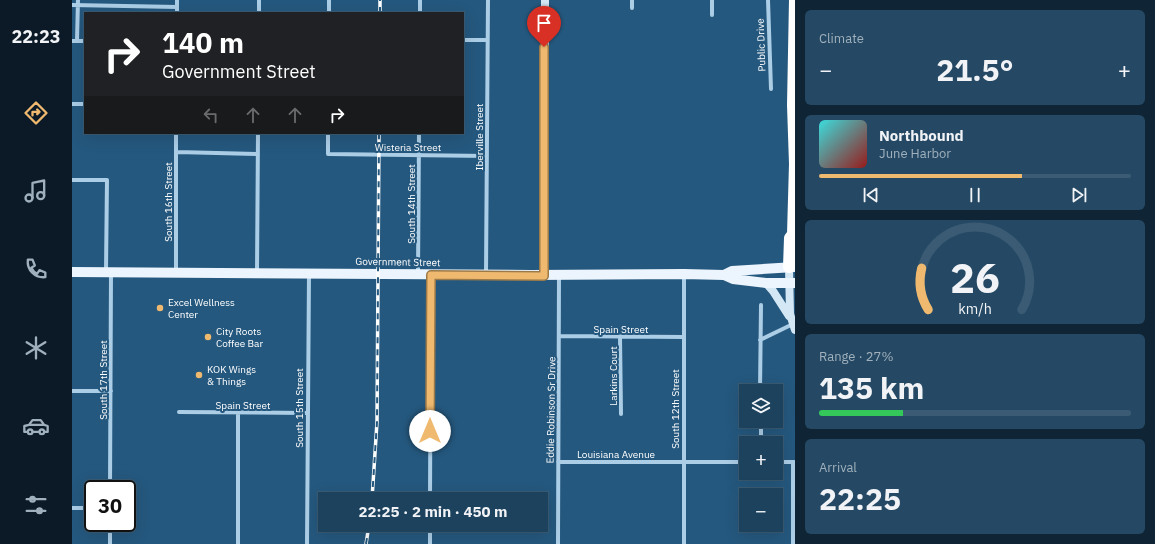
<!DOCTYPE html>
<html lang="en">
<head>
<meta charset="utf-8">
<style>
  body { margin:0; font-family:"IBM Plex Sans",sans-serif; background:#254964; color:#f1f3f6; height:100vh; display:flex; flex-direction:column; font-size:15px; white-space:nowrap }
  * { box-sizing:border-box; margin:0 }
  p { font-size:13px; color:#a0b0bc }
  .icon { flex:none; width:22px; height:22px; fill:none; stroke:currentColor; stroke-width:2; stroke-linecap:round; stroke-linejoin:round }
  .map { position:relative; flex:1; overflow:hidden }
  .details { display:flex; flex-direction:column; gap:10px; padding:10px; background:#0f2434; width:360px }
  .details>* { flex:none }
  .top-card { position:absolute; left:12px; top:12px; width:380px; height:122px; border-radius:0px; box-shadow:0 4px 16px #0002,0 0 0 1px #3a5b73; background:#202124; color:#fff; overflow:hidden }
  .buttons { position:absolute; left:667px; top:384px; display:grid; gap:8px }
  .buttons a { display:grid; place-items:center; width:44px; height:44px; border-radius:0px; background:#1c425e; box-shadow:0 4px 16px #0002,0 0 0 1px #3a5b73; font-size:20px }
  .speed { position:absolute; left:12px; top:480px; display:flex; gap:8px; font-size:20px; font-weight:700; text-align:center }
  .speed>* { display:grid; place-content:center; width:52px; height:52px; border-radius:50%; background:#1c425e; box-shadow:0 4px 16px #0002,0 0 0 1px #3a5b73; line-height:1 }
  .speed .limit { border:2px solid #111; border-radius:6px; background:#fff; color:#111 }
  .pin { position:absolute; display:grid; place-items:center; width:34px; height:34px; color:#fff; margin:-41px -17px; border-radius:50% 50% 50% 0; rotate:-45deg; box-shadow:0 0 4px #0007 }
  .pin .icon { rotate:45deg }
  .me { position:absolute; width:44px; margin:-22px; rotate:0deg; stroke-linejoin:round; filter:drop-shadow(0 0 3px #0008) }
  .turn { display:flex; align-items:center; gap:14px; height:84px; padding:0 12px; font-size:18px }
  .turn .icon { width:52px; height:52px; stroke-width:2.5 }
  .turn b { display:block; font-size:28px; line-height:34px }
  .lanes { display:flex; align-items:center; height:38px; padding:0 12px; background:#0003; justify-content:center; gap:20px; direction:ltr }
  .lanes .off { opacity:.35 }
  .big { font-size:30px; font-weight:700; line-height:1.1 }
  .details .card { flex:1; display:flex; flex-direction:column; justify-content:center; gap:6px; min-width:0; padding:0 14px; border-radius:6px; background:#254964 }
  .details .dial { align-items:center; gap:0 }
  .dial svg { height:104px; overflow:visible; fill:none; stroke:#3a5b73; stroke-width:7; stroke-linecap:round; text-anchor:middle }
  .dial text { fill:#f1f3f6; stroke:none }
  .song { display:flex; align-items:center; gap:12px }
  .cover { width:48px; height:48px; border-radius:6px; background:linear-gradient(135deg,hsl(180 70% 55%),hsl(0 70% 35%)) }
  .played { height:4px; border-radius:2px; background:linear-gradient(90deg,#efba6f 65%,#3a5b73 65%) }
  .keys { display:flex; justify-content:space-around; direction:ltr }
  .heat { display:flex; justify-content:space-between; align-items:center; font-size:22px; direction:ltr }
  .charge { height:6px; border-radius:3px; background:linear-gradient(90deg,#34c759 27%,#3a5b73 0) }
  .trip { position:absolute; left:246px; top:492px; width:230px; height:40px; border-radius:0px; background:#1c425e; box-shadow:0 4px 16px #0002,0 0 0 1px #3a5b73; font-weight:700; line-height:40px; text-align:center }
  main { display:flex; flex:1; min-height:0 }
  .dock { display:flex; flex-direction:column; width:72px; justify-content:space-around; align-items:center; background:#0b1a26; color:#a0b0bc }
  .dock .icon { width:28px; height:28px }
  .dock .on { color:#efba6f }
  .dock b { font-size:18px; color:#f1f3f6 }
  .map>svg:first-child { display:block }
  .lines { fill:none; stroke-linecap:round; stroke-linejoin:round }
  .street { stroke:#abcde6; stroke-width:4 }
  .secondary { stroke:#d4e7f5; stroke-width:8 }
  .primary { stroke:#ecf5fd; stroke-width:10 }
  .highway { stroke:#fff; stroke-width:12 }
  .rail-casing { stroke:#fff; stroke-width:3.5 }
  .rail { stroke:#25587e; stroke-width:2; stroke-dasharray:6; stroke-linecap:butt }
  .route-casing { stroke:#9b7948; stroke-width:10 }
  .route { stroke:#efba6f; stroke-width:7 }
  .poi-dot { fill:#efba6f; stroke:#25587e; stroke-width:1.5 }
  .labels { text-anchor:middle; dominant-baseline:central; stroke-width:4; stroke-linejoin:round; paint-order:stroke }
  .street-label { font-size:10px; fill:#fff; stroke:#25587e }
  .poi-label { font-size:10px; fill:#fff; stroke:#25587e; text-anchor:start }
</style>
</head>
<body>
<main>
<nav class="dock">
<b>22:23</b>
<svg class="icon on" aria-label="directions" viewBox="0 0 24 24"><path d="M12 3l9 9-9 9-9-9zM9 14v-3h6M13 9l2 2-2 2"/></svg>
<svg class="icon" aria-label="music" viewBox="0 0 24 24"><path d="M9 18V5l10-2v13"/><circle cx="6" cy="18" r="3"/><circle cx="16" cy="16" r="3"/></svg>
<svg class="icon" aria-label="phone" viewBox="0 0 24 24"><path d="M5 4h4l2 5-3 2q2 4 5 5l2-3 5 2v4C11 20 4 13 5 4z"/></svg>
<svg class="icon" aria-label="climate" viewBox="0 0 24 24"><path d="M12 3v18M4 7l16 10M4 17L20 7"/></svg>
<svg class="icon" aria-label="car" viewBox="0 0 24 24"><path d="M5 17H2v-5l4-1 3-4h7l3 4 3 1v5h-3M9 17h6M6 11h13"/><circle cx="7" cy="17" r="2"/><circle cx="17" cy="17" r="2"/></svg>
<svg class="icon" aria-label="filters" viewBox="0 0 24 24"><path d="M4 7h16M4 17h16"/><circle cx="9" cy="7" r="2"/><circle cx="15" cy="17" r="2"/></svg>
</nav>
<div class="map">
<svg width="723" height="544" viewBox="0 0 723 544">
  <rect width="100%" height="100%" fill="#25587e"/>
  <g class="lines">
    <path class="street" d="M187,0V13
      M696,0L699,89
      M0,5L105,7
      M560,8V0
      M105,13V0
      M257,13V0
      M348,13V0
      M640,15V0
      M391,40H415
      M0,41H13
      M5,41L6,0
      M0,104H13
      M256,133V154L415,156
      M105,152L186,154
      M0,180H35L34,271
      M104,272V133
      M185,272L186,133
      M414,274L416,0
      M346,275L347,133
      M612,275V544
      M487,336L611,337
      M548,337L549,414
      M688,340L721,324
      M0,391H39
      M688,391L689,305
      M107,412L235,413
      M689,421V443
      M486,462H674
      M704,462H722
      M721,462V544
      M38,489L39,272
      M358,499L359,275
      M0,508H21
      M38,523V544
      M166,544V413
      M235,544L237,274
      M358,544V525
      M486,544L487,275"/>
    <path class="secondary" d="M717,267L718,314L723,330
      M472,276L473,0
      M694,283L701,291L717,316"/>
    <path class="primary" d="M0,272L460,275L612,274L652,275L661,279L694,283H723
      M652,275L660,271L723,267"/>
    <path class="highway" d="M717,267L718,238L721,234L723,164L721,105L723,0"/>
    <g class="rail-casing">
      <path id="rail" d="M308,13V0
        M300,499L305,422L307,133
        M294,544L297,525"/>
    </g>
    <use href="#rail" class="rail"/>
  </g>
  <g class="lines">
    <g class="route-casing">
      <path id="route" d="M358,431L359,275L472,276V47"/>
    </g>
    <use href="#route" class="route"/>
  </g>
  <g class="poi-dot">
    <circle cx="88" cy="308" r="4"/>
    <circle cx="136" cy="337" r="4"/>
    <circle cx="127" cy="375" r="4"/>
  </g>
  <g class="labels">
    <g class="street-label">
      <text transform="translate(689 45) rotate(-92)">Public Drive</text>
      <text transform="translate(407 137) rotate(-90)">Iberville Street</text>
      <text x="336" y="147">Wisteria Street</text>
      <text transform="translate(96 202) rotate(-90)">South 16th Street</text>
      <text transform="translate(339 204) rotate(-90)">South 14th Street</text>
      <text transform="translate(326 262) rotate(1)">Government Street</text>
      <text x="549" y="329">Spain Street</text>
      <text transform="translate(541 376) rotate(-90)">Larkins Court</text>
      <text transform="translate(31 380) rotate(-90)">South 17th Street</text>
      <text x="171" y="405">Spain Street</text>
      <text transform="translate(227 408) rotate(-90)">South 15th Street</text>
      <text transform="translate(603 409) rotate(-90)">South 12th Street</text>
      <text transform="translate(479 410) rotate(-89)">Eddie Robinson Sr Drive</text>
      <text x="544" y="454">Louisiana Avenue</text>
    </g>
    <g class="poi-label">
      <text x="96" y="302">Excel Wellness<tspan x="96" dy="12">Center</tspan></text>
      <text x="144" y="331">City Roots<tspan x="144" dy="12">Coffee Bar</tspan></text>
      <text x="135" y="369">KOK Wings<tspan x="135" dy="12">&amp; Things</tspan></text>
    </g>
  </g>
</svg>
<div class="buttons">
<a><svg class="icon" aria-label="layers" viewBox="0 0 24 24"><path d="M12 4l9 5-9 5-9-5zM3 14l9 5 9-5"/></svg></a>
<a>+</a>
<a>−</a>
</div>
<div class="speed"><div class="limit">30</div></div>
<div class="pin" style="left:472px;top:47px;background:#d93025"><svg class="icon" aria-label="arrive" viewBox="0 0 24 24"><path d="M6 21V4h12l-3 4 3 4H6"/></svg></div>
<svg class="me" style="left:358px;top:431px" viewBox="-20 -20 40 40"><circle r="19" fill="#fff"/><path d="M0-13L10 11 0 6-10 11z" fill="#efba6f"/></svg>
<div class="trip">22:25 · 2 min · 450 m</div>
<div class="top-card">
<div class="turn"><svg class="icon" aria-label="right" viewBox="0 0 24 24"><path d="M7 20v-9h11M14 6l5 5-5 5"/></svg><div><b>140 m</b>Government Street</div></div>
<div class="lanes"><svg class="icon off" aria-label="left" viewBox="0 0 24 24"><path d="M17 20v-9H6M10 6l-5 5 5 5"/></svg><svg class="icon off" aria-label="ahead" viewBox="0 0 24 24"><path d="M12 20V5M6 11l6-6 6 6"/></svg><svg class="icon off" aria-label="ahead" viewBox="0 0 24 24"><path d="M12 20V5M6 11l6-6 6 6"/></svg><svg class="icon" aria-label="right" viewBox="0 0 24 24"><path d="M7 20v-9h11M14 6l5 5-5 5"/></svg></div>
</div>
</div>
<section class="details">
<div class="card"><p>Climate</p>
<div class="heat"><a>−</a><b class="big">21.5°</b><a>+</a></div>
</div>
<div class="card">
<div class="song"><i class="cover"></i><div><b>Northbound</b><p>June Harbor</p></div></div>
<div class="played"></div>
<div class="keys"><svg class="icon" aria-label="previous" viewBox="0 0 24 24"><path d="M18 5L8 12l10 7zM5 5v14"/></svg><svg class="icon" aria-label="pause" viewBox="0 0 24 24"><path d="M8 5v14M16 5v14"/></svg><svg class="icon" aria-label="next" viewBox="0 0 24 24"><path d="M6 5l10 7-10 7zM19 5v14"/></svg></div>
</div>
<div class="card dial"><svg viewBox="0 0 100 80">
<path d="M14 69A42 42 0 1 1 86 69"/>
<path d="M14 69A42 42 0 0 1 9 37" stroke="#efba6f"/>
<text x="50" y="56" font-size="32" font-weight="700">26</text>
<text x="50" y="72" font-size="11">km/h</text>
</svg></div>
<div class="card"><p>Range · 27%</p><b class="big">135 km</b><div class="charge"></div></div>
<div class="card"><p>Arrival</p><b class="big">22:25</b></div>
</section>
</main>
</body>
</html>
